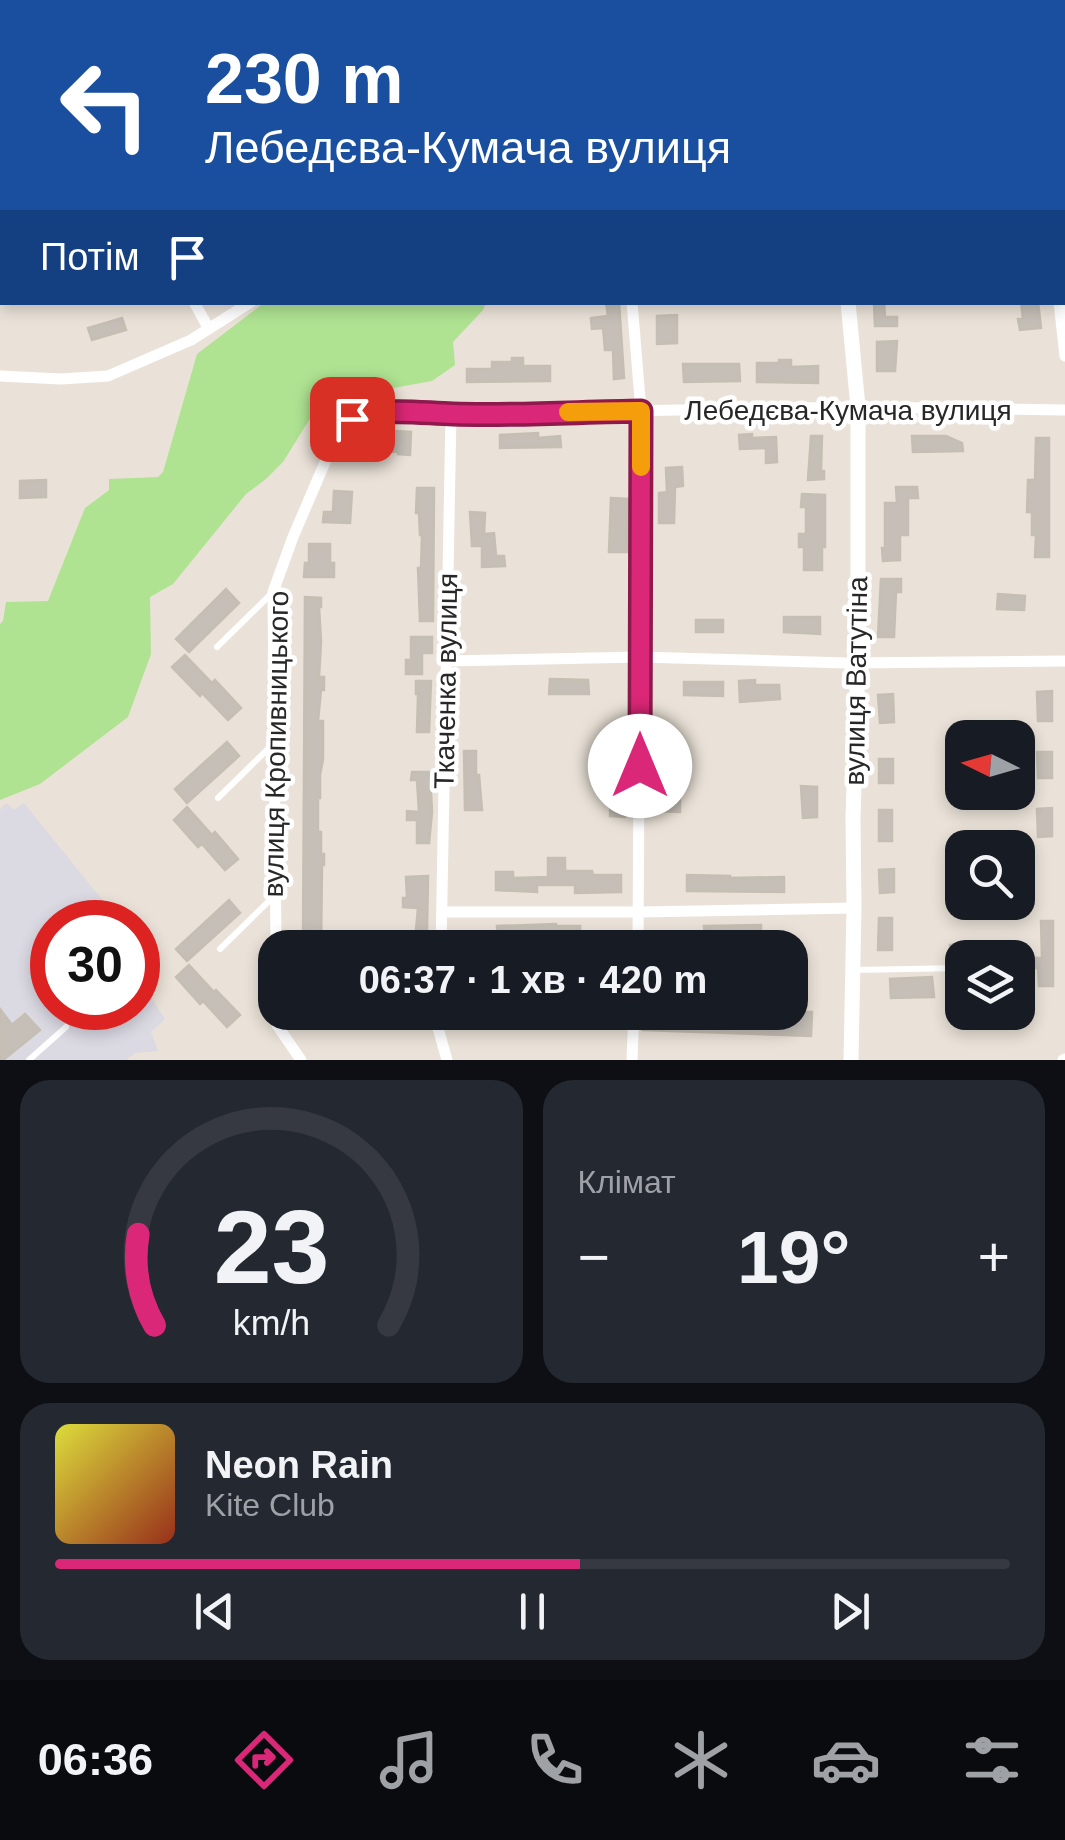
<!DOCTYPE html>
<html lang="uk">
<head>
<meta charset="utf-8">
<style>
  body { margin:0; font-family:Arial,sans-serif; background:#242831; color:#f1f3f6; height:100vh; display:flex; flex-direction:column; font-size:38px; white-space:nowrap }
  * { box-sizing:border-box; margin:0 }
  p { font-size:32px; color:#9ea1a6 }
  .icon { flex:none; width:55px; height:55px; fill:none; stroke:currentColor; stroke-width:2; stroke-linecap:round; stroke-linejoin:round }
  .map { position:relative; height:1060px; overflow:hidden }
  .drawer { display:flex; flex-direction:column; gap:20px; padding:20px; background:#0d0f14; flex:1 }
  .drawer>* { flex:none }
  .banner { position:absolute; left:0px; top:0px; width:1065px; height:305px; box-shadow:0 5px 15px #0003; background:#1a4fa0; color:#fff; overflow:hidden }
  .needle { width:65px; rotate:275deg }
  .fabs { position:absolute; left:945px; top:720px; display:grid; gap:20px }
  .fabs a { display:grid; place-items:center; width:90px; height:90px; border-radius:20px; background:#171b24; box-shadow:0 5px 15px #0003; font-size:50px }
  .speed { position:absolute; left:30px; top:900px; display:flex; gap:20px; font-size:50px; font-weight:700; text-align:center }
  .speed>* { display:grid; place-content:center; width:130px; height:130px; border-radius:50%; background:#171b24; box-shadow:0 5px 15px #0003; line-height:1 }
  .speed .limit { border:15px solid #d22; background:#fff; color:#111 }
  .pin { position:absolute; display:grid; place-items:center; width:85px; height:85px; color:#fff; margin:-42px; border-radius:20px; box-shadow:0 5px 15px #0006 }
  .me { position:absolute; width:110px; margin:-55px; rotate:0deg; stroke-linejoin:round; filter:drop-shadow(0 0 8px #0008) }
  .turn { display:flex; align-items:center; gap:35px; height:210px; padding:0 40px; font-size:45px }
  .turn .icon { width:130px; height:130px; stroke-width:2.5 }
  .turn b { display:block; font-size:70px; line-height:85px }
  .then { display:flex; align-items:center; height:95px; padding:0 40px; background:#0003; gap:20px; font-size:38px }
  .big { font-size:75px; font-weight:600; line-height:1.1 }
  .drawer .widget { flex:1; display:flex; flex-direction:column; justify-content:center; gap:15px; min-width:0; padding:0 35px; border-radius:30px; background:#242831 }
  .drawer .dial { align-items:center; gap:0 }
  .dial svg { height:260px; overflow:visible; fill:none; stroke:#363941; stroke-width:7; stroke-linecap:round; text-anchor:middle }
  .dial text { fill:#f1f3f6; stroke:none }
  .song { display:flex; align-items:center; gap:30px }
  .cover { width:120px; height:120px; border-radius:15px; background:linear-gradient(135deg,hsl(60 70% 55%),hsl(10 70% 35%)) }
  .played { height:10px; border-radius:5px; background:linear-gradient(90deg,#db2777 55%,#363941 55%) }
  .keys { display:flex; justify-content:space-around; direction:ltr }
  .heat { display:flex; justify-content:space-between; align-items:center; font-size:55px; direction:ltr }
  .drawer .tiles { flex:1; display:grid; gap:20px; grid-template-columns:1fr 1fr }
  .widget:last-child { grid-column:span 2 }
  .trip { position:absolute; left:258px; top:930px; width:550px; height:100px; border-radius:30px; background:#171b24; box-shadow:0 5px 15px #0003; font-weight:600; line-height:100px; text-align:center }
  .dock { display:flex; height:160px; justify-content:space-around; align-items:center; background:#090b0e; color:#9ea1a6 }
  .dock .icon { width:70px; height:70px }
  .dock .selected { color:#db2777 }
  .dock b { font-size:45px; color:#f1f3f6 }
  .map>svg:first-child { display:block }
  .industrial { fill:#dbd9e2 }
  .green { fill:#afe392 }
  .building { fill:#c5bfb8; stroke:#c5beb2; stroke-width:2.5 }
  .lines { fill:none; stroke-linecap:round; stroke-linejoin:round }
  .service { stroke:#fff; stroke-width:6 }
  .minor { stroke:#fff; stroke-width:11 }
  .tertiary { stroke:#fff; stroke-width:15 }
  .route-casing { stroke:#8e194d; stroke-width:25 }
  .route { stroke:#db2777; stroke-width:18 }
  .slow { stroke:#f59e0b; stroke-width:18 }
  .labels { text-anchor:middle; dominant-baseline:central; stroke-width:9; stroke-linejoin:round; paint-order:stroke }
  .street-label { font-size:28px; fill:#272727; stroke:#fff }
</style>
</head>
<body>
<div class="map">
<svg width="1065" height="1060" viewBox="0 0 1065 1060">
  <rect width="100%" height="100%" fill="#eae2d8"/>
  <path class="industrial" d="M6,803L14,810L24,803L120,922H52V1008H138V978L165,1019L151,1032L158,1051L135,1053L126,1060H0V810Z"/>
  <path class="green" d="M0,0H123L125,2H2V159L0,158Z
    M264,303H486L483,310L453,342L455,365L432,381L321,401L283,462L266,479L246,494L173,584L150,597L151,654L128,717L40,784L0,800V624L3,621L6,602L48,601L85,508L109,490V479L158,477L163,472L197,354Z"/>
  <path class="building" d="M606,302H619L624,378L614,379L613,350H605L603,328L592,329L591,318L608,316Z
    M874,302H884L885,317H897V326H875Z
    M1021,302H1038L1041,328L1020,330L1018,319H1023Z
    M677,315V343L657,344V316Z
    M122,318L126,330L92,340L88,328Z
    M897,341L895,371H877V342Z
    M512,358H523V366H550V381L467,382V369H492V362H512Z
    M779,360H791V367L818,366V383L757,382V363H779Z
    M683,364H739L740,381L684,382Z
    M375,430L411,432L410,455L398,454V452L352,450V433H375Z
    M538,433V438L560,436L561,447L500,448V435Z
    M752,434V438L776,437L777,462L766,463V448L740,449L739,435Z
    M811,436H822L821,471H824V479L808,480Z
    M912,436H946L962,443L963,451L913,452Z
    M1036,438H1049V557H1035L1036,535H1032V512H1027L1028,480H1035Z
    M682,467L683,486L675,487L674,523H659V493L667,492L666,468Z
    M46,480V497L20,498V481Z
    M896,487H917L918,498H908V535H900V560L883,561L882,548H885V503H897Z
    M417,488H434L433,621H420L418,568H421L422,535H420L419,513H416Z
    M334,491L352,492L350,523L323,522L324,512H333Z
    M802,494L825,495V547H822V570H804V547H799V534H806V507H801Z
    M611,498L628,499L627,552H609Z
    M470,512L485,513L484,534L494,533L496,556H504L505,566L482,567V546H472Z
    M309,544H330V563H334V577H304L305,563H309Z
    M881,579H901V592H896L894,637H878Z
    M226,589L239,603L189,652L176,639Z
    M998,594L1025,596L1024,610L997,609Z
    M305,597L321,598V607H319L321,642L319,677H324V690H321L318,721H323V759L320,775V798H318V832H321V854H324V865H322L321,948H303Z
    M784,617H820V634L784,632Z
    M696,620H723V632H696Z
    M411,637H432V653H422V674H406V660H411Z
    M185,655L212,683L215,680L241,708L228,720L202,693L200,696L172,667Z
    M550,679L588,680L589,694H549Z
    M755,680V685H779L780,699L740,702L739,681Z
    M416,681H431L429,732H417L418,694H416Z
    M684,682H723V696L684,695Z
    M1052,691V721H1038L1037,692Z
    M893,694L894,722L880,723L878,695Z
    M227,742L239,756L187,803L175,789Z
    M464,751H476V775H479L482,810H465Z
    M1037,752H1052V778H1038Z
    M657,753H675V777H684L685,790H680V812L656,811Z
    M613,754L627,755L625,817L610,816L611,791H608V778H612Z
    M879,759H893V783H879Z
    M412,772H430L432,812L429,843H417V820H407V811L419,812L417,780H411Z
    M801,786L817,787V817L803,818Z
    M187,807L212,835L215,832L238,859L225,870L202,844L198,847L174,820Z
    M1052,808V836L1038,837L1037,809Z
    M879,810H892V841H879Z
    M548,858H565V871H592L593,875H621V892L575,893V885H537V892L496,890V872H513V878L548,877Z
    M894,869V892L880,893L879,870Z
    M687,875L730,876V878L784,877V892L687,891Z
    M428,876L427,930H416L418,908L403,907V898H407L406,877Z
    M229,900L240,913L187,961L176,949Z
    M879,918H892V950H878Z
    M1041,921H1053V986H1039L1038,968H1029V958H1042Z
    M556,924V926H580V937H556V948H547V939H508V944L498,945L497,926Z
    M761,925V934H745V940H705L704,926Z
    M950,945H983L982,957H950Z
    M189,965L214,992L216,990L240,1015L227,1027L203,1001L200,1004L176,977Z
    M932,977L934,997L891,998L890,979Z
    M0,1009L12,1025L25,1014L40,1030L3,1060H0Z
    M530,1012V1028L496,1027V1013Z
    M643,1012H812L811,1036L643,1030Z
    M546,1013L580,1014L579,1028H546Z"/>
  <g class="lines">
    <path class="service" d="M217,647L272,593
      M218,798L273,744
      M220,949L273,897
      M854,970L962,968
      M29,1060L66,1027"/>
    <path class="minor" d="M344,0L345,2
      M559,0L560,2
      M1011,0L1012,2
      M362,2L366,0
      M1062,123H1065
      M0,295L2,285
      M194,302L209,329
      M632,302L641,411L638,948
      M1059,302L1065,356
      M0,376L61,379L108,376L191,340L251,302
      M446,661L640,657L846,663L1065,661
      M442,912H640L854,908
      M276,948L273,592L293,537L338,432C371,404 410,410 451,414L858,407L1065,410
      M441,948L451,414
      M277,1012V1025L301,1060
      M438,1012V1028L447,1060
      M632,1060L634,1012
      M1063,1060L1065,1059"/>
    <path class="tertiary" d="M803,0L804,2
      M848,302L858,407V662L853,817L854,908L851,1060"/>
  </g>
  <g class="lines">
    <g class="route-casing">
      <path id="route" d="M352,419C386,407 418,413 453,414C515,416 578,412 641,411L640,766"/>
    </g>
    <use href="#route" class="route"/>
    <path class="slow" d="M568,412L641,411V467"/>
  </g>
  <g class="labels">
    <g class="street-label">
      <text x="848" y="410">Лебедєва-Кумача вулиця</text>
      <text transform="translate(446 681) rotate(-89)">Ткаченка вулиця</text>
      <text transform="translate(856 681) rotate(-89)">вулиця Ватутіна</text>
      <text transform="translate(276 744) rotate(-89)">вулиця Кропивницького</text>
    </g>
  </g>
</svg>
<div class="fabs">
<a><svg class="needle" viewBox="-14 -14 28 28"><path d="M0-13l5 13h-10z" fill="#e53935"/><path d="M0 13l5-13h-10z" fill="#9ea1a6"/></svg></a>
<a><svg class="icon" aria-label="search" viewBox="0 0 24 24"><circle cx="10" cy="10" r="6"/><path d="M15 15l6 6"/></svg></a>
<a><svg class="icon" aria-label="layers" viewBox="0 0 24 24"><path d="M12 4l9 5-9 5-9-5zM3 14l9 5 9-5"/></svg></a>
</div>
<div class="speed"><div class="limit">30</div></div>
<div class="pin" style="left:352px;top:419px;background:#d93025"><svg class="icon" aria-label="arrive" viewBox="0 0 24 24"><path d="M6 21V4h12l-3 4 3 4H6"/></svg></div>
<svg class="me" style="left:640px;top:766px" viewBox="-20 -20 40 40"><circle r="19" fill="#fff"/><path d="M0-13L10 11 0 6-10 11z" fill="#db2777"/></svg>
<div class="trip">06:37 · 1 хв · 420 m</div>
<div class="banner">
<div class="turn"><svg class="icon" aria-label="left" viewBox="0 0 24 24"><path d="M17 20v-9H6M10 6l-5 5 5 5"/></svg><div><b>230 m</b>Лебедєва-Кумача вулиця</div></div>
<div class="then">Потім<svg class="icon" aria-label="arrive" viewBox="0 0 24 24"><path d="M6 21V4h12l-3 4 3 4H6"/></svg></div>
</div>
</div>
<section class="drawer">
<div class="tiles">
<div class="widget dial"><svg viewBox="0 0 100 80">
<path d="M14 69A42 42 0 1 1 86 69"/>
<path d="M14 69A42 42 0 0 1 9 41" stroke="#db2777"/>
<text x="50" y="56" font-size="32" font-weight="700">23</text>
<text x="50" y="72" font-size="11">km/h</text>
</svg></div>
<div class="widget"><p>Клімат</p>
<div class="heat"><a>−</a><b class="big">19°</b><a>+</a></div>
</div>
<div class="widget">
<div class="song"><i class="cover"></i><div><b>Neon Rain</b><p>Kite Club</p></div></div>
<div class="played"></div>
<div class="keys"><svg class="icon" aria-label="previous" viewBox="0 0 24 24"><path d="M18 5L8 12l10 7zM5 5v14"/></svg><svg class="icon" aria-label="pause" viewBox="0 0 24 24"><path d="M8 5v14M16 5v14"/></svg><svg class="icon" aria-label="next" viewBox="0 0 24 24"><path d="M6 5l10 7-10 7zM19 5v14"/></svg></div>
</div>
</div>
</section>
<nav class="dock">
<b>06:36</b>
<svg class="icon selected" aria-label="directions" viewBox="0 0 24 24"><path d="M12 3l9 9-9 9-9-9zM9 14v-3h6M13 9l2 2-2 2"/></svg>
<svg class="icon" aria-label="music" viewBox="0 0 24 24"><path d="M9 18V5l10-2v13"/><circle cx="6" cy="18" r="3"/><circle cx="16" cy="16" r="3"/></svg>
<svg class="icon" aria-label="phone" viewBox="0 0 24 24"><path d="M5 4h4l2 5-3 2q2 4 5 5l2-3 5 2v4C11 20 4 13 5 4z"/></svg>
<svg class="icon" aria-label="climate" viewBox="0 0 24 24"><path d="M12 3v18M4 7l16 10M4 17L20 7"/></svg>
<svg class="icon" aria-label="car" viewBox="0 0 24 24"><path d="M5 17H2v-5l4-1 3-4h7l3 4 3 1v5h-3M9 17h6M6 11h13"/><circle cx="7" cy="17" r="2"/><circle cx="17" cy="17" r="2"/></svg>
<svg class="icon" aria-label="filters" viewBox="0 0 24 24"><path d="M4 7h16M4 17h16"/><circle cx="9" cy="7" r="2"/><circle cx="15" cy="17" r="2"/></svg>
</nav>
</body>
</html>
